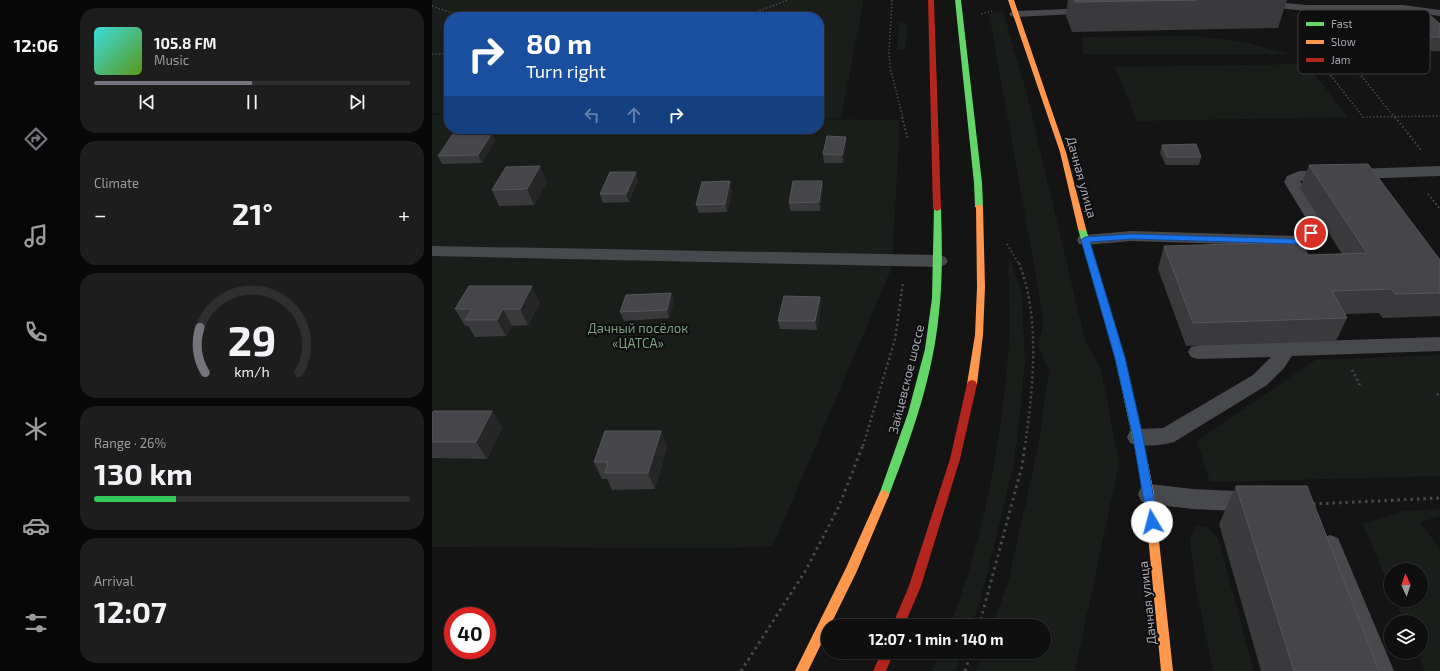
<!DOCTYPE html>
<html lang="en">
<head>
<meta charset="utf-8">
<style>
  body { margin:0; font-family:"Exo 2",sans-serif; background:#1d1d1d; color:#f1f3f6; height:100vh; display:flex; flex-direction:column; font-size:15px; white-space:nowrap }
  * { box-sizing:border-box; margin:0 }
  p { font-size:13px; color:#9b9c9e }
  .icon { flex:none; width:22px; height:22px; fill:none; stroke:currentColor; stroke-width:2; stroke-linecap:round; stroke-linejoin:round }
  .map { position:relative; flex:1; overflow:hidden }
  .drawer { display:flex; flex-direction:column; gap:8px; padding:8px; background:#080808; width:360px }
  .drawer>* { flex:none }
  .top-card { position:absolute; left:12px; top:12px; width:380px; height:122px; border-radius:16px; box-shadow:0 1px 3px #0004,0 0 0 1px #2f2f2f; background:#1a4fa0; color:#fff; overflow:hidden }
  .needle { width:26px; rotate:357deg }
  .controls { position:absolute; left:952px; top:563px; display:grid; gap:8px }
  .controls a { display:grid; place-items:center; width:44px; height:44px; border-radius:50%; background:#0f0f0f; box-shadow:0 1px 3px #0004,0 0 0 1px #2f2f2f; font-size:20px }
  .speed { position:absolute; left:12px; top:607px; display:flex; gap:8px; font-size:20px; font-weight:700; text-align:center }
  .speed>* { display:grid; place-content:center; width:52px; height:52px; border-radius:50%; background:#0f0f0f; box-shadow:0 1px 3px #0004,0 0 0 1px #2f2f2f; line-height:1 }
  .speed .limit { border:6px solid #d22; background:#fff; color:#111 }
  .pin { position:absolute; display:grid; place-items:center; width:34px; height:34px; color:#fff; margin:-17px; border:2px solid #fff; border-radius:50%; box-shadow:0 1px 4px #0007 }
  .me { position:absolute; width:44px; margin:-22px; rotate:352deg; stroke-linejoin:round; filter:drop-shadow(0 0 3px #0008) }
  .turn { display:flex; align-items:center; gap:14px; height:84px; padding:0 16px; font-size:18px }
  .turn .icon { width:52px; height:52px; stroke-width:2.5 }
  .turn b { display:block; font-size:28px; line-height:34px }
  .lanes { display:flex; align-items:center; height:38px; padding:0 16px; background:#0003; justify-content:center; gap:20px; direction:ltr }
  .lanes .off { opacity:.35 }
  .big { font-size:30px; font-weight:700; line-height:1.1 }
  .drawer .card { flex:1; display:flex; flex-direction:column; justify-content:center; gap:6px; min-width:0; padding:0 14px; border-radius:16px; background:#1d1d1d }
  .drawer .dial { align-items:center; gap:0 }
  .dial svg { height:104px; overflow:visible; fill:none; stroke:#2f2f2f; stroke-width:7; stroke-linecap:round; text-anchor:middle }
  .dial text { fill:#f1f3f6; stroke:none }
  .song { display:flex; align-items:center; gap:12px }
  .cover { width:48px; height:48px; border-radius:6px; background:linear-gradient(135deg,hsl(180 70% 55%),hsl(90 70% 35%)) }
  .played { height:4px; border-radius:2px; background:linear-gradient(90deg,#73747c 50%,#2f2f2f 50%) }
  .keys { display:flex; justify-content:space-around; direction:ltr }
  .heat { display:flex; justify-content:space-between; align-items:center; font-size:22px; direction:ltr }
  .charge { height:6px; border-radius:3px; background:linear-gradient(90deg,#34c759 26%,#2f2f2f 0) }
  .trip { position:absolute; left:389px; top:619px; width:230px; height:40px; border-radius:20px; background:#0f0f0f; box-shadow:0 1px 3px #0004,0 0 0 1px #2f2f2f; font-weight:700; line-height:40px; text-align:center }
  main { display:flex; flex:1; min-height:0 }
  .dock { display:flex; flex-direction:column; width:72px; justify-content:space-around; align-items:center; background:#060606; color:#9b9c9e }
  .dock .icon { width:28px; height:28px }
  .dock .selected { color:#73747c }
  .dock b { font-size:18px; color:#f1f3f6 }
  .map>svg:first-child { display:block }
  .green { fill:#191e1a }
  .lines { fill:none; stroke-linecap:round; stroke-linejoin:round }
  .path-far3 { stroke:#4a4a4e; stroke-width:1.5; stroke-dasharray:1.5 2; stroke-linecap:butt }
  .path-far2 { stroke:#4a4a4e; stroke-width:2; stroke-dasharray:1.5 2.5; stroke-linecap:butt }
  .path-far1 { stroke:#4a4a4e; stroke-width:2.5; stroke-dasharray:2 3; stroke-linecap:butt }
  .path { stroke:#4a4a4e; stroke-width:3; stroke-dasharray:2.5 4; stroke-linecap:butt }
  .lane { fill:#48494c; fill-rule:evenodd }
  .fast { fill:#63d668; fill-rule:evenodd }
  .slow { fill:#ff974d; fill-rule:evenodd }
  .jam { fill:#b3261e; fill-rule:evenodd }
  .wall { fill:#3a3a3d }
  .shaded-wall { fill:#262627 }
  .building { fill:#46464a; stroke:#55555a }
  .route { fill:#1a73e8; stroke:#114b97 }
  .labels { text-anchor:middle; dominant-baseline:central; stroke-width:4; stroke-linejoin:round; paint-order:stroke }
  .street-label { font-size:13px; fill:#a6a7b4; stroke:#0e0e0f }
  .park-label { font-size:13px; fill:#7e9e85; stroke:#0e0e0f }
  .key { fill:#0e0e0f; stroke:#3c3c41; stroke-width:1 }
  .key-label { font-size:11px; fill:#a6a7b4 }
</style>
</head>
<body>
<main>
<nav class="dock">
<b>12:06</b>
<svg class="icon selected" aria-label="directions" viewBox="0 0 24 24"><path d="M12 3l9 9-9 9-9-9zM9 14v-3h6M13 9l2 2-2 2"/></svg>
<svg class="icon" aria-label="music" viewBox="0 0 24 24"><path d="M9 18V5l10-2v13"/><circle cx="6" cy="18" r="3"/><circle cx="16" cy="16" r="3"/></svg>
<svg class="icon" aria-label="phone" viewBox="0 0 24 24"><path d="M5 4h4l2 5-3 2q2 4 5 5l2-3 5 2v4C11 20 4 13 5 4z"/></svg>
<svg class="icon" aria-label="climate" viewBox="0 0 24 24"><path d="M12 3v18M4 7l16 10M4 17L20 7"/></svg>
<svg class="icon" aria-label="car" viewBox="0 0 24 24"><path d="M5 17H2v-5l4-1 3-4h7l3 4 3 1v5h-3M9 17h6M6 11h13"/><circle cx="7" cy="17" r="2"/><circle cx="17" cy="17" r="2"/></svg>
<svg class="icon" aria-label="filters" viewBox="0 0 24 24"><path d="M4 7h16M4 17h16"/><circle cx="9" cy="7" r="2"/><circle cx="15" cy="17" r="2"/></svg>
</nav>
<section class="drawer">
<div class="card">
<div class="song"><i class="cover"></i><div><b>105.8 FM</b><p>Music</p></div></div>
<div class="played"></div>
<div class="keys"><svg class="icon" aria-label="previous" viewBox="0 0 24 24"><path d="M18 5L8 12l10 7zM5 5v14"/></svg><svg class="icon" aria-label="pause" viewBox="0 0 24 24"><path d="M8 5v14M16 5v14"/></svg><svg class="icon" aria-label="next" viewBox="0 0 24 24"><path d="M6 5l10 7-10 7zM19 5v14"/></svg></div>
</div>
<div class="card"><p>Climate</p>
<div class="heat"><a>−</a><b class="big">21°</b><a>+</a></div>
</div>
<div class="card dial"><svg viewBox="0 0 100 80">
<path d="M14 69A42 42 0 1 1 86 69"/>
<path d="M14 69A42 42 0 0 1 10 34" stroke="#73747c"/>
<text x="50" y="56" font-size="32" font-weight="700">29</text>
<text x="50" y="72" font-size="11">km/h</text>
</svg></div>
<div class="card"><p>Range · 26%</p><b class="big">130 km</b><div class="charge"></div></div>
<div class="card"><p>Arrival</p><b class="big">12:07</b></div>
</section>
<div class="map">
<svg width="1008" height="671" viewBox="0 0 1008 671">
  <rect width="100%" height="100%" fill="#141414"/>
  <path class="green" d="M0,0H432L409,118H387V17H17V114H0Z
    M571,11L594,91L653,340L669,369L687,463L643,671H544L551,652H612V626H560L576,583L606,447L617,371L606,345L612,321L557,14Z
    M467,22L476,25L473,50H465Z
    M762,36L811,42L858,54H651L650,37Z
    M875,64L916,117L705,121L683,67Z
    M0,115H17V129H387V119L468,120L460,267L341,546L295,548L0,547Z
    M577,256L590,294L593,362L588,413L582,463L549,599L539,626H518C552,538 571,435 577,341C578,313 576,284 577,256Z
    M1008,355V476L778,482L765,441L883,360Z
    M1008,509V516L988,522L1008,549V671H993L985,652H989V622H972L963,600H989V570H959V591L931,524L972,511Z
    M764,525L775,527L786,538L822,671H781L763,583L758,539Z
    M508,652H530L524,671H500Z"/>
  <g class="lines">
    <path class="path-far3" d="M460,0L457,52L458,67L471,118
      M0,6L31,17
      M549,14L560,11
      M311,17L356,0
      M0,54H17
      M919,63H889L931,117L1008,116
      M963,118L919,63L998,62"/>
    <path class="path-far2" d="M470,117L476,140
      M963,117L989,150
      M996,194L1008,209
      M575,244L587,264"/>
    <path class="path-far1" d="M587,263C609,319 601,388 593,446
      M920,370L929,387
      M1005,395L1008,391
      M431,446L463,339L471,282"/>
    <path class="path" d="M881,504L1008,498
      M547,626L590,466L593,445
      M309,671L374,570L407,506L431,445
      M533,671L539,652"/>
    <path class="lane" d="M828,1L875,5H971L1008,10V16L971,11H875L824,6L822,4L824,2Z
      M659,8L663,9L665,11L663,13L583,17L579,16L577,14L579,12L583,11Z
      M1008,166V176L868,181L891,220C889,234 881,243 867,246L700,241L653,245L647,244L645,240L647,236L653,235L700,231L865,236L872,230L875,220L852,182L855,176L867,171Z
      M0,246L507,255L513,257L516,261L513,265L507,267L0,256Z
      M1008,337V351L860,356L852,368L835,385L742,442C729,446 711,447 698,443L695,437L698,431L706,429L731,428L821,375L839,357L766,359L759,357L756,352L759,347L766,345Z
      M717,484L761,489L824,492L832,495L835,502L832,509L824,512L761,509L717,504L709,501L706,494L709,487Z
      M898,535L906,538L962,671H936L886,546L890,538Z"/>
    <path class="fast" d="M523,0H529L550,183L551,207L547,209L543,207L542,183Z
      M502,207H505L509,209C510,244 511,278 507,313C501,376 480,436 457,495L456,498L452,500L448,498L447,495L476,413L493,349L500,298Z
      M647,227H650L654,229L693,358L717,468L716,471L712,472L708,471L707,468L683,358L646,229Z"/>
    <path class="slow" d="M576,0H582L634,152L654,229L653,231H650L646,229L628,152Z
      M544,205H550L551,207L553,287L551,335L545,384L543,387H537L535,384L543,335L545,287Z
      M712,464L716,465L717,468L722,494L741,671H729L712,494L707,468L708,465Z
      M452,490L456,492L457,495L425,571L398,626H396V630L376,671H363L414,568L448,492Z"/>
    <path class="jam" d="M496,0H502L509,209L505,211L501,209Z
      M540,380L543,381L545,384L528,459L489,586L472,626H460L477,586L518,459L535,384L537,381Z
      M450,652H462L454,671H441Z"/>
  </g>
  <path class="wall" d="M636,0H855L846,28L640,32L634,16Z
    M941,17L1008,24V51L956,52L953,49L951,54L915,55L908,46L910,39L942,38L935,31Z
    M63,141L50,163L10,164L6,156Z
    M414,145L411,163H392L391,154Z
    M730,145L769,157L767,165H734L728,153Z
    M877,165L1008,260V316L951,318L947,313L913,314L915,318L904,341L754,346L726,269L732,246L876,255L910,254L868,188Z
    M206,180L197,202L171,203L168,194Z
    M390,181L391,189L388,211H358L357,203Z
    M115,182L102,205L67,206L60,190Z
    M300,190L295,212L267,213L264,205Z
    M239,293L242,301L237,318L192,321L188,312Z
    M388,297L389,306L385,330L348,329L346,321Z
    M108,303L96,325L80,326L74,336L43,337L36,326H33L23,309Z
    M60,411L70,428L55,459L0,458V413Z
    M229,431L235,447L223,489L180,490L175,479H170L162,462Z
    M804,486L947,671H829L787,524Z"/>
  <path class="shaded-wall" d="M60,133L63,141L50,163L46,155Z
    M414,137V145L411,163L410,155Z
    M108,166L115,182L102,205L95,189Z
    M204,172L206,180L197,202L194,194Z
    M298,181L300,190L295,212L293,204Z
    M390,181L391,189L388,211L387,202Z
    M100,286L108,303L96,325L88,309Z
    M239,293L242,301L237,318L235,310Z
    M388,297L389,306L385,330L383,321Z
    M71,309L80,326L74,336L65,320Z
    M60,411L70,428L55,459L44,442Z
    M229,431L235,447L223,489L216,473Z"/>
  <path class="building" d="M642,0H765L643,2Z
    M998,15L1008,24V37L962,38L941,17Z
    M60,133L46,155L6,156L21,134Z
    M395,136L414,137L410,155L391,154Z
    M764,144L769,157H735L730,145Z
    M936,164L1008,260V293L963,294L960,289L900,291L915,318L761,323L732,246L869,242L876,255L935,253L877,165Z
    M108,166L95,189L60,190L74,167Z
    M178,172H204L194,194H168Z
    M298,181L293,204L264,205L270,182Z
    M361,181H390L387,202L357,203Z
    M37,286H100L88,309H71L65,320H33L40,309H23Z
    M239,293L235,310L188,312L194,295Z
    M352,296L388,297L383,321H346Z
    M2,411H60L44,442H0V413Z
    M173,431H229L216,473H173L176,462H162Z
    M804,486H875L947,671H862Z"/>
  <path class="route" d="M876,231H882L883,233L867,244L700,239L658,242L693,358L711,437L726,522L724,526L720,527L716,526L701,437L683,358L649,240L653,237L700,234L865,239Z"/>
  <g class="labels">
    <g class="street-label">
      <text transform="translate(650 177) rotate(75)">Дачная улица</text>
      <text transform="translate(474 379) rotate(-76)">Зайцевское шоссе</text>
      <text transform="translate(715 603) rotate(-96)">Дачная улица</text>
    </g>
    <g class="park-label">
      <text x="206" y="328">Дачный посёлок<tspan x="206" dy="15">«ЦАТСА»</tspan></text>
    </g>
  </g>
  <rect x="866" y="10" width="132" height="64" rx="6" class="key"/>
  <rect x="874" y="22" width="18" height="4" fill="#63d668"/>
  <rect x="874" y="40" width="18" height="4" fill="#ff974d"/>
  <rect x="874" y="58" width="18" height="4" fill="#b3261e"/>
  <g class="key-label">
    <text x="899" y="28">Fast</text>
    <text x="899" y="46">Slow</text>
    <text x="899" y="64">Jam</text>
  </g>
</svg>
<div class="controls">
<a><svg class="needle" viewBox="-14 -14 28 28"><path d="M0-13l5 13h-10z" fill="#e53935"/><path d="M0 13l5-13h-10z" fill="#9b9c9e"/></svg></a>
<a><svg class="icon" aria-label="layers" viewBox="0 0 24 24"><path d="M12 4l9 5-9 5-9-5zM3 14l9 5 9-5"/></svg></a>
</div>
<div class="speed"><div class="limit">40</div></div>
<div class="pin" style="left:879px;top:233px;background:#d93025"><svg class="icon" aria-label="arrive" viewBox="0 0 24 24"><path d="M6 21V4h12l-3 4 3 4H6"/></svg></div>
<svg class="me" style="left:720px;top:522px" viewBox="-20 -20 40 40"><circle r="19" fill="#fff"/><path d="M0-13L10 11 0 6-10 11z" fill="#1a73e8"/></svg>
<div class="trip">12:07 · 1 min · 140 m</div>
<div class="top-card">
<div class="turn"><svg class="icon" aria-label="right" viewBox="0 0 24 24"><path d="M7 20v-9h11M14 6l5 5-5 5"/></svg><div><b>80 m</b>Turn right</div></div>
<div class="lanes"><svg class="icon off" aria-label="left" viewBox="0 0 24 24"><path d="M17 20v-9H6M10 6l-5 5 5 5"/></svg><svg class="icon off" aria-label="ahead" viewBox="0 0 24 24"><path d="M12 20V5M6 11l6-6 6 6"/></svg><svg class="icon" aria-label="right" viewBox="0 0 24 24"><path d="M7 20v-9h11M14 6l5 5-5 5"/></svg></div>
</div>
</div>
</main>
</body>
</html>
